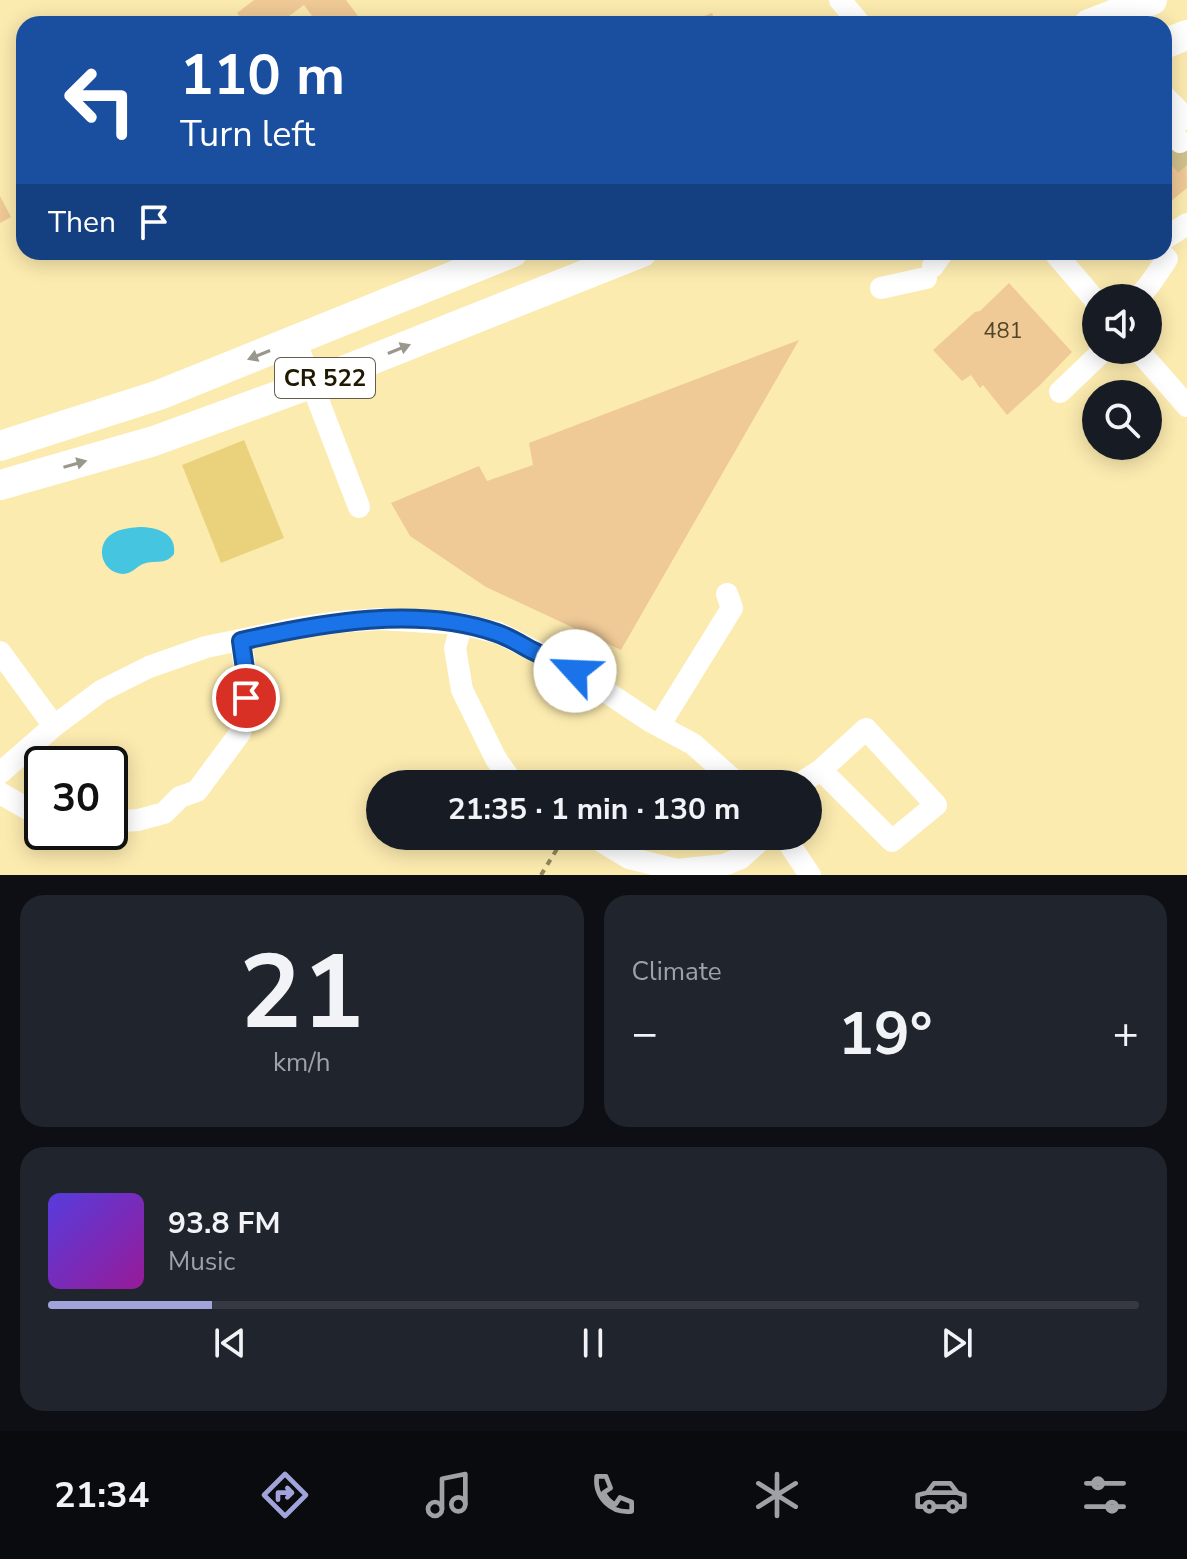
<!DOCTYPE html>
<html lang="en">
<head>
<meta charset="utf-8">
<style>
  body { margin:0; font-family:"Nunito Sans",sans-serif; background:#20242c; color:#f1f3f6; height:100vh; display:flex; flex-direction:column; font-size:30px; white-space:nowrap }
  * { box-sizing:border-box; margin:0 }
  p { font-size:26px; color:#9ea1a6 }
  .icon { flex:none; width:44px; height:44px; fill:none; stroke:currentColor; stroke-width:2; stroke-linecap:round; stroke-linejoin:round }
  .map { position:relative; height:875px; overflow:hidden }
  .drawer { display:flex; flex-direction:column; gap:20px; padding:20px; background:#0d0f14; flex:1 }
  .drawer>* { flex:none }
  .guide { position:absolute; left:16px; top:16px; width:1156px; height:244px; border-radius:24px; box-shadow:0 4px 20px #0003; background:#1a4fa0; color:#fff; overflow:hidden }
  .buttons { position:absolute; left:1082px; top:284px; display:grid; gap:16px }
  .buttons a { display:grid; place-items:center; width:80px; height:80px; border-radius:50%; background:#171b24; box-shadow:0 4px 20px #0003; font-size:40px }
  .speed { position:absolute; left:24px; top:746px; display:flex; gap:16px; font-size:40px; font-weight:700; text-align:center }
  .speed>* { display:grid; place-content:center; width:104px; height:104px; border-radius:50%; background:#171b24; box-shadow:0 4px 20px #0003; line-height:1 }
  .speed .limit { border:4px solid #111; border-radius:12px; background:#fff; color:#111 }
  .pin { position:absolute; display:grid; place-items:center; width:68px; height:68px; color:#fff; margin:-34px; border:4px solid #fff; border-radius:50%; box-shadow:0 2px 8px #0007 }
  .me { position:absolute; width:88px; margin:-44px; rotate:295deg; stroke-linejoin:round; filter:drop-shadow(0 0 6px #0008) }
  .turn { display:flex; align-items:center; gap:28px; height:168px; padding:0 32px; font-size:36px }
  .turn .icon { width:104px; height:104px; stroke-width:2.5 }
  .turn b { display:block; font-size:56px; line-height:68px }
  .then { display:flex; align-items:center; height:76px; padding:0 32px; background:#0003; gap:16px; font-size:30px }
  .big { font-size:60px; font-weight:700; line-height:1.1 }
  .drawer .widget { flex:1; display:flex; flex-direction:column; justify-content:center; gap:12px; min-width:0; padding:0 28px; border-radius:24px; background:#20242c }
  .drawer .dial { align-items:center; gap:0 }
  .dial b { font-size:104px; line-height:1 }
  .song { display:flex; align-items:center; gap:24px }
  .cover { width:96px; height:96px; border-radius:12px; background:linear-gradient(135deg,hsl(250 70% 55%),hsl(300 70% 35%)) }
  .played { height:8px; border-radius:4px; background:linear-gradient(90deg,#a0a4da 15%,#363941 15%) }
  .keys { display:flex; justify-content:space-around; direction:ltr }
  .heat { display:flex; justify-content:space-between; align-items:center; font-size:44px; direction:ltr }
  .drawer .tiles { flex:1; display:grid; gap:20px; grid-template-columns:1fr 1fr }
  .widget:last-child { grid-column:span 2 }
  .trip { position:absolute; left:366px; top:770px; width:456px; height:80px; border-radius:40px; background:#171b24; box-shadow:0 4px 20px #0003; font-weight:700; line-height:80px; text-align:center }
  .tab-bar { display:flex; height:128px; justify-content:space-around; align-items:center; background:#090b0e; color:#9ea1a6 }
  .tab-bar .icon { width:56px; height:56px }
  .tab-bar .active { color:#a0a4da }
  .tab-bar b { font-size:36px; color:#f1f3f6 }
  .map>svg:first-child { display:block }
  .green { fill:#ead27d }
  .water { fill:#45c5df }
  .building { fill:#efc996 }
  .lines { fill:none; stroke-linecap:round; stroke-linejoin:round }
  .minor-tunnel { stroke:#d0c18c; stroke-width:22; stroke-dasharray:22 11; stroke-linecap:butt }
  .path { stroke:#93875d; stroke-width:4; stroke-dasharray:6 6; stroke-linecap:butt }
  .minor { stroke:#fff; stroke-width:22 }
  .major { stroke:#fff; stroke-width:30 }
  .oneway { fill:#9a988d }
  .route-casing { stroke:#114b97; stroke-width:20 }
  .route { stroke:#1a73e8; stroke-width:14 }
  .labels { text-anchor:middle; dominant-baseline:central; stroke-width:6; stroke-linejoin:round; paint-order:stroke }
  .number-label { font-size:22px; fill:#534527 }
  .shield { fill:#fff; stroke:#625e4e; stroke-width:2 }
  .shield-label { font-size:24px; font-weight:bold; fill:#1f1902 }
</style>
</head>
<body>
<div class="map">
<svg width="1187" height="875" viewBox="0 0 1187 875">
  <rect width="100%" height="100%" fill="#fcebaf"/>
  <path class="green" d="M244,440L284,538L221,563L182,465Z"/>
  <path class="water" d="M139,527C157,527 177,533 174,554C165,565 158,560 146,563C137,565 133,574 123,574C103,573 95,549 109,536C117,529 129,528 139,527Z"/>
  <path class="building" d="M254,0H346L364,24H318L304,5L285,19L289,24H246L237,13Z
    M712,13L716,24H683Z
    M1186,137L1187,188L1164,207V148L1168,152Z
    M0,196L11,217L0,223Z
    M1009,283L1072,352L1040,385L1007,415L983,385L980,388L971,375L962,381L933,350L975,312L980,311Z
    M799,340L621,650L486,587L410,536L391,503L479,466L487,481L533,465L529,443Z"/>
  <g class="lines">
    <path class="minor-tunnel" d="M1172,149L1187,166"/>
    <path class="path" d="M541,875L565,836"/>
    <path class="minor" d="M840,0L860,24
      M1164,96L1187,119
      M1164,121L1180,142
      M1164,239L1187,224
      M1054,252L1096,301
      M933,266L943,252
      M881,288L926,278
      M1138,298L1150,284L1167,259L1160,252
      M295,340L359,507
      M1138,350L1187,406
      M1060,392L1104,350
      M462,624L455,648L462,690L496,759L510,779L515,784
      M0,652L54,726
      M659,726L732,608L727,594
      M0,773L54,726L101,691L149,667L206,647L298,628L339,622L380,619L462,624L499,633L575,671L650,721L693,744L738,784
      M799,784L821,770L866,729L936,805L892,841L821,770
      M0,793L42,817
      M110,822L138,820L164,813L180,797L197,791L240,733L246,698L245,669L241,641
      M593,836L629,858L677,870L724,865L741,858L765,836
      M784,836L810,875"/>
    <path class="major" d="M1089,24L1152,0
      M1164,44L1187,35
      M0,446L159,395L513,252
      M0,485L154,441L313,383L642,252"/>
  </g>
  <defs><path id="oneway-solid" d="M-6-.8H1V-3.2L6.5 0L1 3.2V.8H-6Z" transform="scale(2)"/></defs>
  <g class="oneway">
    <use href="#oneway-solid" transform="translate(399 349) rotate(-22)"/>
    <use href="#oneway-solid" transform="translate(259 355) rotate(158)"/>
    <use href="#oneway-solid" transform="translate(75 464) rotate(-16)"/>
  </g>
  <g class="lines">
    <g class="route-casing">
      <path id="route" d="M246,698L245,669L241,641C320,623 418,605 497,633C509,637 520,644 531,650C545,657 560,664 575,671"/>
    </g>
    <use href="#route" class="route"/>
  </g>
  <g class="labels">
    <g class="number-label">
      <text x="1003" y="331">481</text>
    </g>
    <rect class="shield" x="275" y="358" width="100" height="40" rx="6"/>
    <g class="shield-label">
      <text x="325" y="378">CR 522</text>
    </g>
  </g>
</svg>
<div class="buttons">
<a><svg class="icon" aria-label="sound" viewBox="0 0 24 24"><path d="M4 9h4l5-4v14l-5-4H4zM17 9q2 3 0 6"/></svg></a>
<a><svg class="icon" aria-label="search" viewBox="0 0 24 24"><circle cx="10" cy="10" r="6"/><path d="M15 15l6 6"/></svg></a>
</div>
<div class="speed"><div class="limit">30</div></div>
<div class="pin" style="left:246px;top:698px;background:#d93025"><svg class="icon" aria-label="arrive" viewBox="0 0 24 24"><path d="M6 21V4h12l-3 4 3 4H6"/></svg></div>
<svg class="me" style="left:575px;top:671px" viewBox="-20 -20 40 40"><circle r="19" fill="#fff"/><path d="M0-13L10 11 0 6-10 11z" fill="#1a73e8"/></svg>
<div class="trip">21:35 · 1 min · 130 m</div>
<div class="guide">
<div class="turn"><svg class="icon" aria-label="left" viewBox="0 0 24 24"><path d="M17 20v-9H6M10 6l-5 5 5 5"/></svg><div><b>110 m</b>Turn left</div></div>
<div class="then">Then<svg class="icon" aria-label="arrive" viewBox="0 0 24 24"><path d="M6 21V4h12l-3 4 3 4H6"/></svg></div>
</div>
</div>
<section class="drawer">
<div class="tiles">
<div class="widget dial"><b>21</b><p>km/h</p></div>
<div class="widget"><p>Climate</p>
<div class="heat"><a>−</a><b class="big">19°</b><a>+</a></div>
</div>
<div class="widget">
<div class="song"><i class="cover"></i><div><b>93.8 FM</b><p>Music</p></div></div>
<div class="played"></div>
<div class="keys"><svg class="icon" aria-label="previous" viewBox="0 0 24 24"><path d="M18 5L8 12l10 7zM5 5v14"/></svg><svg class="icon" aria-label="pause" viewBox="0 0 24 24"><path d="M8 5v14M16 5v14"/></svg><svg class="icon" aria-label="next" viewBox="0 0 24 24"><path d="M6 5l10 7-10 7zM19 5v14"/></svg></div>
</div>
</div>
</section>
<nav class="tab-bar">
<b>21:34</b>
<svg class="icon active" aria-label="directions" viewBox="0 0 24 24"><path d="M12 3l9 9-9 9-9-9zM9 14v-3h6M13 9l2 2-2 2"/></svg>
<svg class="icon" aria-label="music" viewBox="0 0 24 24"><path d="M9 18V5l10-2v13"/><circle cx="6" cy="18" r="3"/><circle cx="16" cy="16" r="3"/></svg>
<svg class="icon" aria-label="phone" viewBox="0 0 24 24"><path d="M5 4h4l2 5-3 2q2 4 5 5l2-3 5 2v4C11 20 4 13 5 4z"/></svg>
<svg class="icon" aria-label="climate" viewBox="0 0 24 24"><path d="M12 3v18M4 7l16 10M4 17L20 7"/></svg>
<svg class="icon" aria-label="car" viewBox="0 0 24 24"><path d="M5 17H2v-5l4-1 3-4h7l3 4 3 1v5h-3M9 17h6M6 11h13"/><circle cx="7" cy="17" r="2"/><circle cx="17" cy="17" r="2"/></svg>
<svg class="icon" aria-label="filters" viewBox="0 0 24 24"><path d="M4 7h16M4 17h16"/><circle cx="9" cy="7" r="2"/><circle cx="15" cy="17" r="2"/></svg>
</nav>
</body>
</html>
